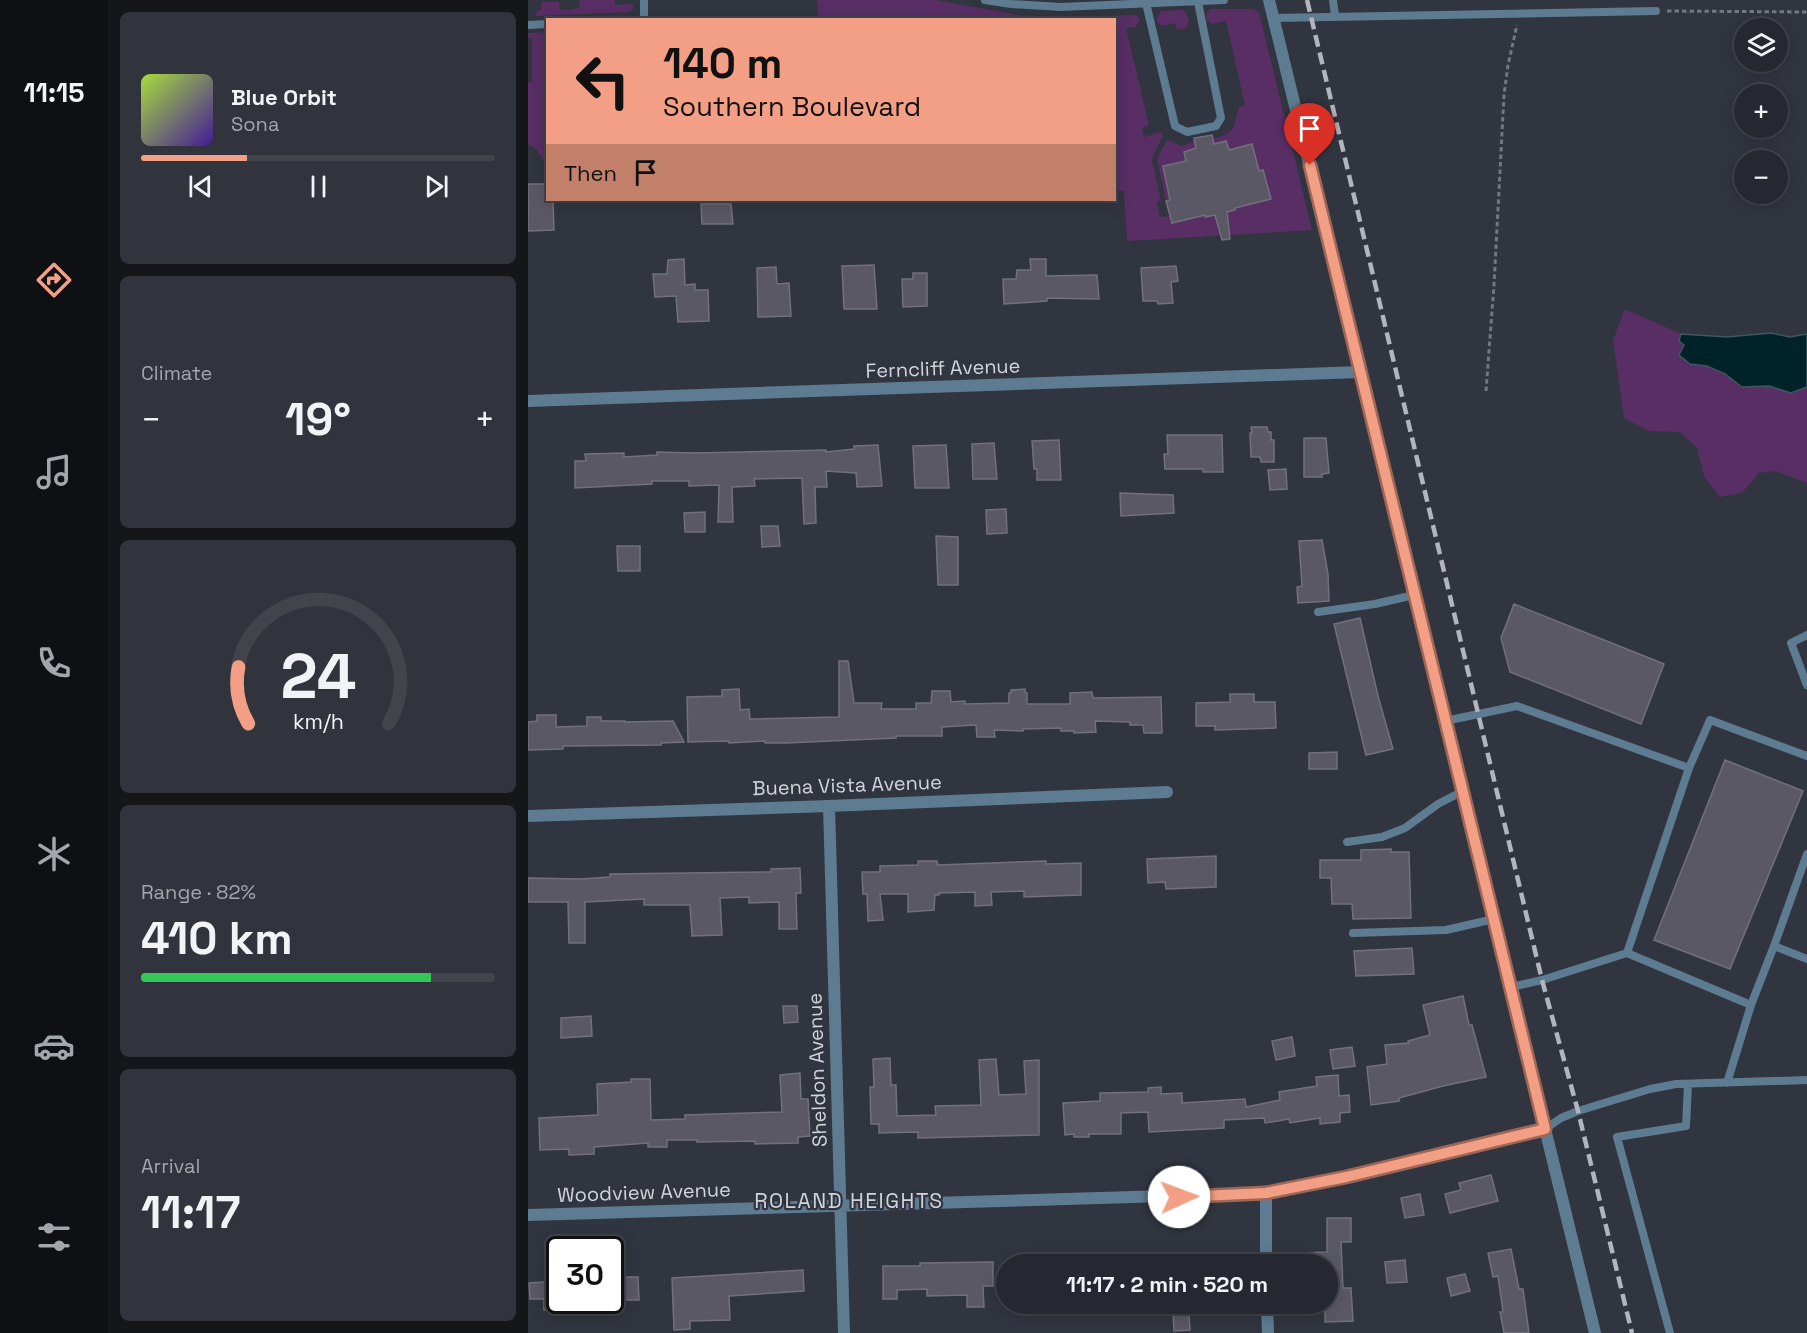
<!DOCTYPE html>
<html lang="en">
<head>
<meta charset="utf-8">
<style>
  body { margin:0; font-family:"Space Grotesk",sans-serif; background:#31343c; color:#f1f3f6; height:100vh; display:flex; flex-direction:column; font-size:22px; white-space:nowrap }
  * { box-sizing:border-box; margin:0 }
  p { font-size:20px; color:#a3a6ab }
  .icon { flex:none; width:33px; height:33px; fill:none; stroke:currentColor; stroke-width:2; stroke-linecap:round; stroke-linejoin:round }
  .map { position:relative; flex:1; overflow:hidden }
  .side { display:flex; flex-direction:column; gap:12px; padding:12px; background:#14161a; width:420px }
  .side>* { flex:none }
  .banner { position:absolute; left:18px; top:18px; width:570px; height:183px; border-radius:0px; box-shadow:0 3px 15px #0003,0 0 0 2px #42444c; background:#f39f85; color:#111; overflow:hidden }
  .buttons { position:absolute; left:1206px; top:18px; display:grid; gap:12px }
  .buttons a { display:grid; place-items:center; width:54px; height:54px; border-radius:50%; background:#252830; box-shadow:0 3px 15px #0003,0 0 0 2px #42444c; font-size:30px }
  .speed { position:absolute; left:18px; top:1236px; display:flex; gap:12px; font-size:30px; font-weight:700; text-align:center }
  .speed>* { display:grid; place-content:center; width:78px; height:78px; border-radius:50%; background:#252830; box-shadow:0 3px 15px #0003,0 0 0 2px #42444c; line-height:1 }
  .speed .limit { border:3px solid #111; border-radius:9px; background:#fff; color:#111 }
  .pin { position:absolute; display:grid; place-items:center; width:51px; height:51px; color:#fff; margin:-62px -26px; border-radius:50% 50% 50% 0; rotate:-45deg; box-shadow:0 0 6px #0007 }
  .pin .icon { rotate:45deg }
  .me { position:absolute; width:66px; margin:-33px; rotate:88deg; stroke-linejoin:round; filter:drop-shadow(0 0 4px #0008) }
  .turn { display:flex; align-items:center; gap:21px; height:126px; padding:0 18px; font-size:27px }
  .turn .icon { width:78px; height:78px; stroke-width:2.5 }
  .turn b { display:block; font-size:42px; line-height:51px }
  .then { display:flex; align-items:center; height:57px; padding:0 18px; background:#0003; gap:12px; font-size:22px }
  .big { font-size:45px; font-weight:700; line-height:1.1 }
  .side .tile { flex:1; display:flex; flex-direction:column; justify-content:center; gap:9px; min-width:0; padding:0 21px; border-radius:9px; background:#31343c }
  .side .dial { align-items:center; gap:0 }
  .dial svg { height:156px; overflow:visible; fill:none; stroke:#42444c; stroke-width:7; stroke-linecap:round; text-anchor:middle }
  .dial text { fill:#f1f3f6; stroke:none }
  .song { display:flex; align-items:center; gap:18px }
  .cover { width:72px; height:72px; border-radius:9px; background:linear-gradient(135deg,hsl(80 70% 55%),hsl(260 70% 35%)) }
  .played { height:6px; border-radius:3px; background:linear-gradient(90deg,#f39f85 30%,#42444c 30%) }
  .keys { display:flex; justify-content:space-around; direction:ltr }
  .heat { display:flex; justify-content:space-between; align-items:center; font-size:33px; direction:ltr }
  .charge { height:9px; border-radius:4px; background:linear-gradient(90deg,#34c759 82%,#42444c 0) }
  .trip { position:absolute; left:468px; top:1254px; width:342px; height:60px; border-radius:30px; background:#252830; box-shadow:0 3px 15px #0003,0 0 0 2px #42444c; font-weight:700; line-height:60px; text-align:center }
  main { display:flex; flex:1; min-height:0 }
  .tab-bar { display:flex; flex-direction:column; width:108px; justify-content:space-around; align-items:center; background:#0f1013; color:#a3a6ab }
  .tab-bar .icon { width:42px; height:42px }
  .tab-bar .on { color:#f39f85 }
  .tab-bar b { font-size:27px; color:#f1f3f6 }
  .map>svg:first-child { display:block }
  .green { fill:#582e64 }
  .water { fill:#002229; stroke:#3f575e; stroke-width:1.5 }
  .building { fill:#5a5864; stroke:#72707d; stroke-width:1.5 }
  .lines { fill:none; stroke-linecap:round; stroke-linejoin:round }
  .path { stroke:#737780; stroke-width:3; stroke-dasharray:4.5 3; stroke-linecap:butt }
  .service { stroke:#5e7c91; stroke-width:8 }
  .minor { stroke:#5e7c91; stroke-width:12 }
  .tertiary { stroke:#5e7c91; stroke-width:12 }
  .rail { stroke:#b2b5bc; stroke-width:4.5; stroke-dasharray:12 6; stroke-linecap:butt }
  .route-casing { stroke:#9e6756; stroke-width:15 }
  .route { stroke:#f39f85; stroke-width:10 }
  .labels { text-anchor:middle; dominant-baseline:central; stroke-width:4.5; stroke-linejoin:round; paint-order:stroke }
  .street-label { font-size:20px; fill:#d1d4da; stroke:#313540 }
  .neighbourhood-label { font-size:21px; letter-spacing:1.5px; fill:#d1d4da; stroke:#313540 }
</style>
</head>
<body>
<main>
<nav class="tab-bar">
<b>11:15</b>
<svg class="icon on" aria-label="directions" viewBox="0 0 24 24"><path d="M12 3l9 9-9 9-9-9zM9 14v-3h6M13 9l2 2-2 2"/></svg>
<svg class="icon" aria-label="music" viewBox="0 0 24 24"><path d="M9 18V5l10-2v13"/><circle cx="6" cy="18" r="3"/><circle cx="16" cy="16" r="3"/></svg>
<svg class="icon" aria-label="phone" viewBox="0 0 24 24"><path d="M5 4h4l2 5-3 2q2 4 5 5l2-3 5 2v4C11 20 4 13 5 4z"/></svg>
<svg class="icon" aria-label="climate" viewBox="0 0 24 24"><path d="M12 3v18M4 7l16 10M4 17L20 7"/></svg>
<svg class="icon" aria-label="car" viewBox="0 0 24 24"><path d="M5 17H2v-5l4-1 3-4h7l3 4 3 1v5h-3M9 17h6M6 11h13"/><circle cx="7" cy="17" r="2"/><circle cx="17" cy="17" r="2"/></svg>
<svg class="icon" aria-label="filters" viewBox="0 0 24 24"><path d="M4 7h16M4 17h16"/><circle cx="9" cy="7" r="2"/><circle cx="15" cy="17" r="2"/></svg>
</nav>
<section class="side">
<div class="tile">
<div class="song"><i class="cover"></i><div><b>Blue Orbit</b><p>Sona</p></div></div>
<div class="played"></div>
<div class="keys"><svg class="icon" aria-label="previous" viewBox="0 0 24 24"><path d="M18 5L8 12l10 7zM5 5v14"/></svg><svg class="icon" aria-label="pause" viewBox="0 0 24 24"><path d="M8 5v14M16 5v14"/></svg><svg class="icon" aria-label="next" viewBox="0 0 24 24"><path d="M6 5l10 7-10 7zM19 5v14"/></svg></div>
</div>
<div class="tile"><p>Climate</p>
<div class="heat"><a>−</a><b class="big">19°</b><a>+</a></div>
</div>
<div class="tile dial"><svg viewBox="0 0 100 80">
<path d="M14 69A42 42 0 1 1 86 69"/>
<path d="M14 69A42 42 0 0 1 9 40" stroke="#f39f85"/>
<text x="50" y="56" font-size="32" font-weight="700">24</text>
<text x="50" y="72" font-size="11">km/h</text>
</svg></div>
<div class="tile"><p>Range · 82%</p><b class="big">410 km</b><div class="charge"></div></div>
<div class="tile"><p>Arrival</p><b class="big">11:17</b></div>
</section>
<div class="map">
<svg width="1279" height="1333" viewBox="0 0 1279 1333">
  <rect width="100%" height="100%" fill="#313540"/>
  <path class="green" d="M51,0H86L88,5L103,4L105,5L106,8L102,12L8,16L9,11L13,10L14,2H31L32,9L38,10L51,8L52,5Z
    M289,0H408L490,15L523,17L609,15L612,20L607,27L598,28L621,125L614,128L616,137L632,132L635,135L625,156L624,161L633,201L629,202L632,217L642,216L644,222L677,215L678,217L707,210V208L735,171H731L701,150L698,142L686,144L685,139C709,132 705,128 711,107L717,105L698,21L684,24L678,20L679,13L682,9H724L729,11L732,16L784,230L599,241L596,191L587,190L586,20L290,19Z
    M656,10L661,20L659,28L649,30L647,23L634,26L629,22V18L633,11Z
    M19,32H20L19,165L8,149L0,144V82H4V38H0V33Z
    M639,140L654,146L667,141L668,148L656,152L658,161L635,166L642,200L638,201L629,158Z
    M1097,309L1153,334L1151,341L1156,345L1161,364L1179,366L1197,374L1213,387L1241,386L1263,393L1279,387V483L1248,471L1231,473L1214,493L1192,497L1176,476L1169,448L1152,432L1121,431L1096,418L1085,340Z"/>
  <path class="water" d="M1243,333L1262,337L1279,334V387L1263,393L1241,386L1214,387L1197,374L1179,366L1162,364L1151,355L1156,345L1151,341L1153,334L1199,337Z"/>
  <path class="building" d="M684,135L686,144L698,141L701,150L724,144L731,171L735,170L743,199L707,208V210L699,212L702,239L694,240L687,215L677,217V215L644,223L638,201L642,200L635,166L658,161L656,152L668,148L666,138Z
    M0,184H20V200H25L26,230L0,231Z
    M173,204H203L205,224H174Z
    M156,259L157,285L167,284V290H180L181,321L150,322L148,296L127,297L125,274H139L140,260Z
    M502,259H518V276L569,275L571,299L519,298V301L476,304L475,279H488L489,270H503Z
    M346,265L349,309H316L314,266Z
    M648,266L650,281L643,282L645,303L630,304L629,301H615L613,268Z
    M248,267L249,284L261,283L263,316L230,317L229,268Z
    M385,273H399V306L375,307L374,279H385Z
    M723,427H739L740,432H743V440H746V462H733L732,457H723L722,433H724Z
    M639,435H694L695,472H675V469H637L636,454H640Z
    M776,438H798L801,473L794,474V477H776Z
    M531,440L533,480H509V469H506L504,441Z
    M466,443L469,479H445L444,444Z
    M350,445L354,486L329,487L328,473L298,471L299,487H287L288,523L276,524L274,478L226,479L227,486L204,487L205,522H190L191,485L161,486V481H124V484L47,488V461H58L57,454L96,453V457L129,455V452L167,453L298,450V452L326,449V446Z
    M418,445L421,488H387L385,446Z
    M758,469L759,489L742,490L740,470Z
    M592,493L645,495L646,513L593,516Z
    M478,509L479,533L459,534L458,510Z
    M177,512V532H157L156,513Z
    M233,526H250L252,546L234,547Z
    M408,536L430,537V585H410Z
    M794,540L800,574L801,601L770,603L769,587L774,586L771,541Z
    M89,546H112V571H90Z
    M986,604L1136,664L1113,724L982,672L973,638Z
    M832,618L850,696L865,749L838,755L806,624Z
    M311,661H320L326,703H354L353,709H388V703H403L404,691H422L423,702L437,701V704L481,703V693H483V690L497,689V693H499V704H542V693L564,692L565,698L633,697L634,733H616L615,725H602V722L567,721L568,732L546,733V731H533V728L495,729V731L466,730L467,737H449L448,725L414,727V736H368V738L258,743H237V741L201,743V741L160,742L159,697L194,696V690L211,689L212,710L221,709L222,719L311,717Z
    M702,694H726V702H747L748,728L687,730V726H668V703L702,702Z
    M9,715H28V727L59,726V717H73V721H97V722L145,721L156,742L133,743V745L35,746V749L0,750V722L9,721Z
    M809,752V769H781V753Z
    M1197,760L1275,791L1202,969L1126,940Z
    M863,849V852H881L883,918L825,919L824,904H804L803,878H792V860H833V850Z
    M688,856V887L638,889L637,882L620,883L619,859Z
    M390,861H409L410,865L518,861V864L553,863V895L496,897V891L463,892L464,905L447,906V892L411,893V895H407L406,910L380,912V894H352L355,920L340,921L339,894H335L334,872H352V866L390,865Z
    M272,868L273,893H268L269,929H251V902L221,903V897L192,898L194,935L164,936L162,905H116V899L57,902V943H41L40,902H0V878L53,879L82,877V874L243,872V869Z
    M884,948L886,974L828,976L826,951Z
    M935,996L941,1025H944L958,1077L915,1086L871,1098V1101L843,1105L839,1067L859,1064L857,1045L881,1043L880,1041L902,1035L895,1005Z
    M255,1006H269L270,1022L256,1023Z
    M63,1016L64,1036L33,1038V1018Z
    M764,1037L767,1056L748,1060L744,1041Z
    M824,1047L827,1066L805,1069L802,1050Z
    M362,1058L363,1085H368L369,1116L408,1115L407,1106L453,1105L451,1060L468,1059L471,1095L498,1094L496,1061L511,1060V1135L390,1138V1132L351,1133V1124H343L342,1087H346L345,1059Z
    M272,1073L273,1099H280L282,1136L270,1137V1143L227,1144V1141L169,1142V1140H139V1147H120V1143L66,1147V1154L41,1155V1149L12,1150L11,1118L70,1115L69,1084L103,1082V1079H122L123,1120L157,1119V1115L254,1112L252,1075Z
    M810,1075L811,1096L821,1095L822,1112L812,1113V1122L792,1124V1118L762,1123L761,1119L737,1123L736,1118L696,1120V1128L621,1132L620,1112L593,1113V1134H561V1137H546V1134L537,1135L535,1103L572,1101V1093L620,1092V1088L633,1087V1094L654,1093V1103L717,1099L718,1107L752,1100L751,1092L789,1086L788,1077Z
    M963,1175L970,1201L922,1213L917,1194L933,1190L931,1183Z
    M892,1194L896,1215L877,1218L873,1198Z
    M799,1218H823V1242H813L815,1288H823L825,1321L797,1322V1304H800V1264H773L772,1253L799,1252Z
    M983,1249L991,1289H995L1001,1333H976L972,1312H975L970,1276L965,1277L960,1253Z
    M877,1260L879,1282L859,1283L857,1262Z
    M465,1262V1286H455L456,1307H439V1295L399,1296V1289L369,1290V1299H355V1266H392V1263Z
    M275,1270L276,1291L201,1296L202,1320L162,1321V1329L146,1330L144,1278Z
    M937,1274L942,1291L923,1296L919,1278Z
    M82,1277H110L111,1300H82Z
    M32,1281V1310H16V1299H2L1,1283Z
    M661,1314L662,1330L646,1331L645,1315Z"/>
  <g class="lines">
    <path class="path" d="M1139,11L1279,12
      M958,391L966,285L976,95L980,65L989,25"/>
    <path class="service" d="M116,0V20
      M457,0L483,4L533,7L696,0
      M805,0L807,16
      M618,3L647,126L659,132L688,126L693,118L670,2
      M745,18L1128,11
      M0,25L20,24
      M790,612L847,604L886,595
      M1279,635L1263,643L1279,685
      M917,721L989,706L1161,768L1099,953L1014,980L983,987
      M1161,768L1182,720L1279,756
      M819,842L854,837L877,828L910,804L935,791
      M825,933L918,930L966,919
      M1246,946L1279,854
      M1099,953L1223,1005L1199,1083
      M1223,1005L1246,946L1279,959
      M1017,1129L1033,1118L1050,1111L1122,1089L1148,1084L1279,1080
      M1142,1333L1089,1137L1158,1126L1160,1084"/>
    <path class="minor" d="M0,401L832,372
      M301,806L316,1333
      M0,816L301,806L639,792
      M738,1193V1264
      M0,1215L738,1193L818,1177L1017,1129
      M739,1304L740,1333"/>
    <path class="tertiary" d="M741,0L1067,1333"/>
    <path class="rail" d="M779,0L1014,980L1050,1111L1104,1333"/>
  </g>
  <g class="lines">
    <g class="route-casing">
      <path id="route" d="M651,1197L738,1193L818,1177L1017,1129L782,165"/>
    </g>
    <use href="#route" class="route"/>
  </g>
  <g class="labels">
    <g class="street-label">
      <text transform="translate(415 368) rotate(-2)">Ferncliff Avenue</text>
      <text transform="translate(319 785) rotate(-2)">Buena Vista Avenue</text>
      <text transform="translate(289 1070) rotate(-92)">Sheldon Avenue</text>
      <text transform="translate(116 1192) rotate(-2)">Woodview Avenue</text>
    </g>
    <g class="neighbourhood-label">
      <text x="321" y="1200">ROLAND HEIGHTS</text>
    </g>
  </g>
</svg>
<div class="buttons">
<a><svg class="icon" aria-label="layers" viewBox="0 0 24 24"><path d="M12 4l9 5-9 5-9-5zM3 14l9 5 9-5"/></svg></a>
<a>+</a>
<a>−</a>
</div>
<div class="speed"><div class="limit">30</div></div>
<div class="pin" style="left:782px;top:165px;background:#d93025"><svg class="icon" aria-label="arrive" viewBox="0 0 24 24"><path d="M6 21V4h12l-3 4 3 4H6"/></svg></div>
<svg class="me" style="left:651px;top:1197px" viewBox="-20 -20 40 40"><circle r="19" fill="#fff"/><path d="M0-13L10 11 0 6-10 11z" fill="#f39f85"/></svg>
<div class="trip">11:17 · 2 min · 520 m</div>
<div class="banner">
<div class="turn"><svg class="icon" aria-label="left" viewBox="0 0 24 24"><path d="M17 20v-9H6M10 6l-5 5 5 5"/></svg><div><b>140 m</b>Southern Boulevard</div></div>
<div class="then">Then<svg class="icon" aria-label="arrive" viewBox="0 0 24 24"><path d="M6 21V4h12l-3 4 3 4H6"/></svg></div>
</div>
</div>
</main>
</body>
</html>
